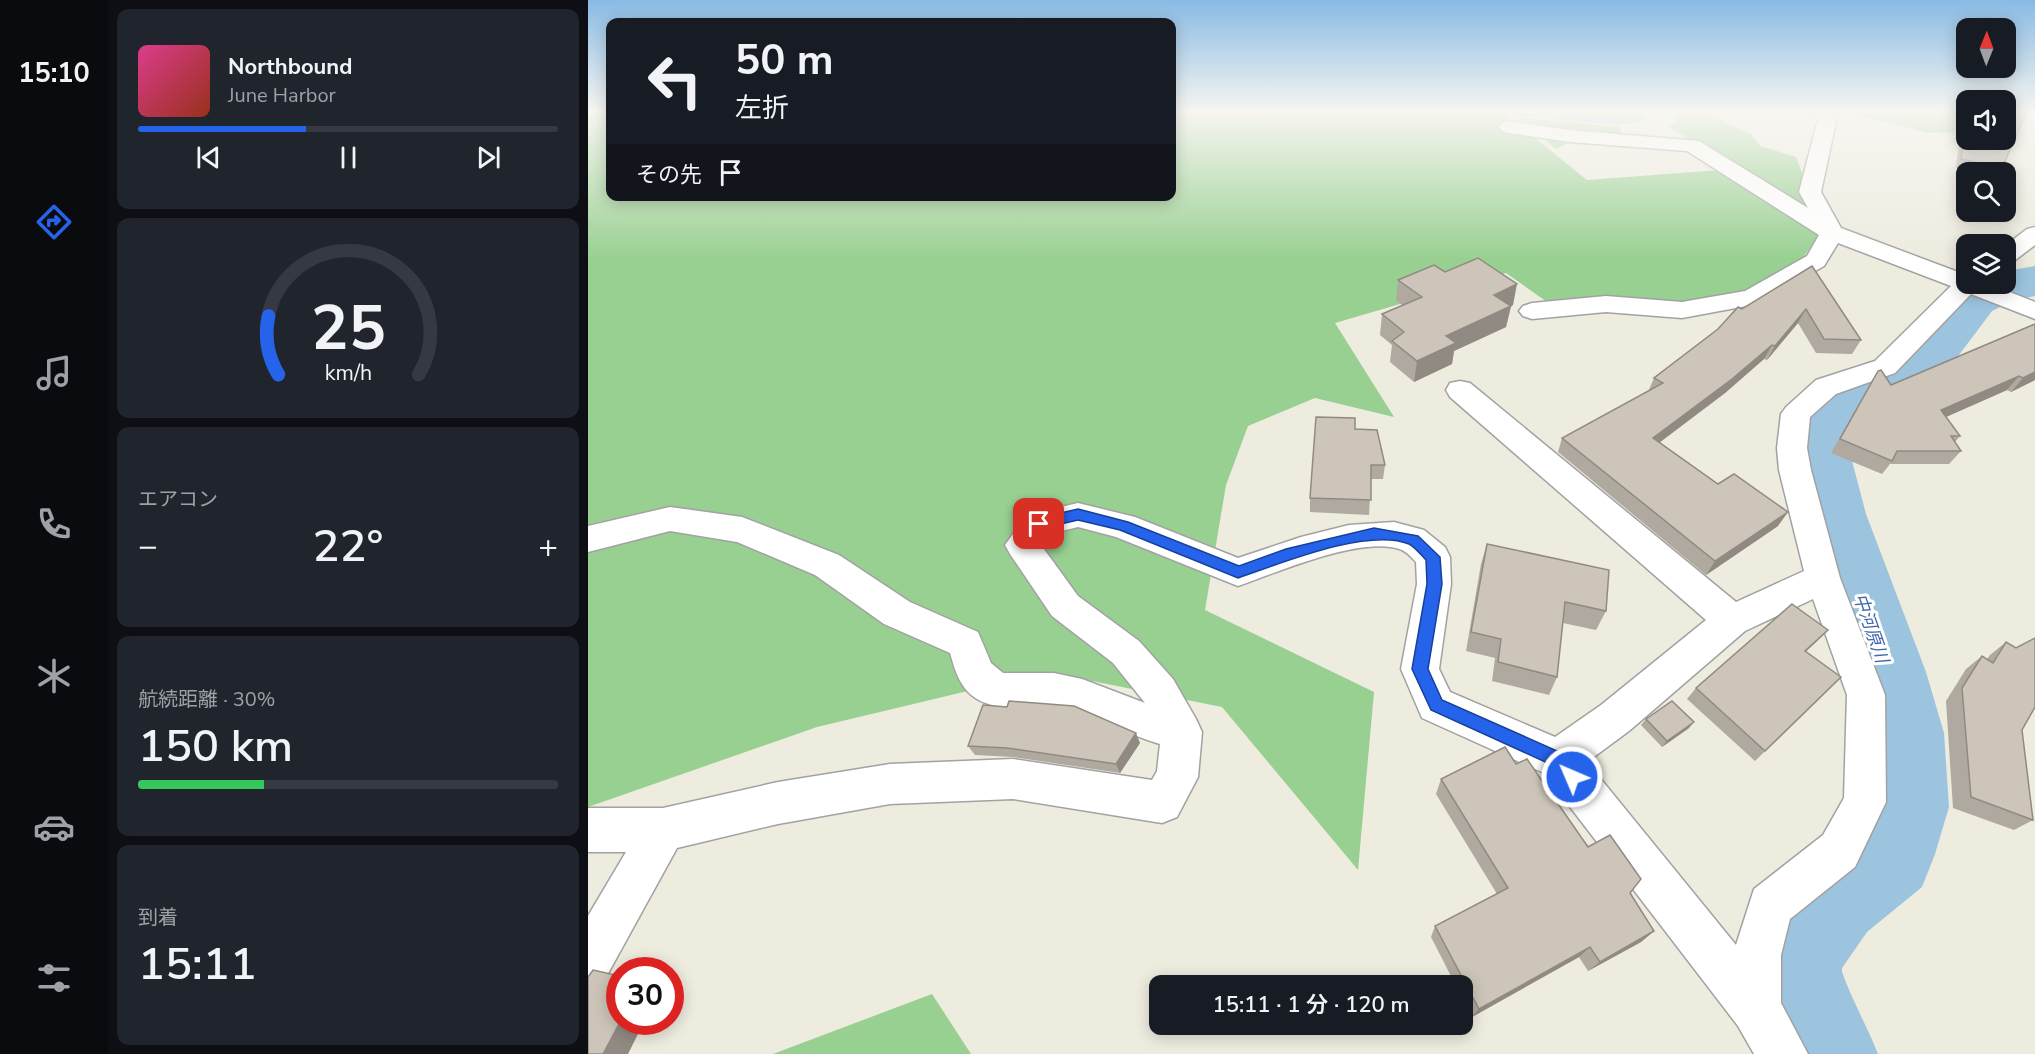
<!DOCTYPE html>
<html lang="ja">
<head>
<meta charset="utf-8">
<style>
  body { margin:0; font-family:"Nunito Sans","Noto Sans JP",sans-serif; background:#20242c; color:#f1f3f6; height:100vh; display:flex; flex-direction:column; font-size:22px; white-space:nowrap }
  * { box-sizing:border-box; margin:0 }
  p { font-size:20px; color:#9ea1a6 }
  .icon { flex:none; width:33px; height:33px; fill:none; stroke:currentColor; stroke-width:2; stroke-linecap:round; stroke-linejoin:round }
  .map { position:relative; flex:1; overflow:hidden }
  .sheet { display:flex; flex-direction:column; gap:9px; padding:9px; background:#0d0f14; width:480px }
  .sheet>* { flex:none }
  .guide { position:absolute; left:18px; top:18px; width:570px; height:183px; border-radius:12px; box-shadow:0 3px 15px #0003; background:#171b24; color:#f1f3f6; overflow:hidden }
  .needle { width:39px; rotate:1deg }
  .controls { position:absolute; left:1368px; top:18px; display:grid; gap:12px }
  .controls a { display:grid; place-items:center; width:60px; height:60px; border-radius:12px; background:#171b24; box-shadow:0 3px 15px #0003; font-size:30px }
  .speed { position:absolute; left:18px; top:957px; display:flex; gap:12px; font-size:30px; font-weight:700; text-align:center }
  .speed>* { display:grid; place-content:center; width:78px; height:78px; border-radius:50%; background:#171b24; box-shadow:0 3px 15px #0003; line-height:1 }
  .speed .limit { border:9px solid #d22; background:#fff; color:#111 }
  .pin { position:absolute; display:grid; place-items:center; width:51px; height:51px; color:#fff; margin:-26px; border-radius:12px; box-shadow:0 3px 9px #0006 }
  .me { position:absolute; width:66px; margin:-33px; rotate:315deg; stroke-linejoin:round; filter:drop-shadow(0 0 4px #0008) }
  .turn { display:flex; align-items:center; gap:21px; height:126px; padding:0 30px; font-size:27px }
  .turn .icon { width:78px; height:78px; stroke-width:2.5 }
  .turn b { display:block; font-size:42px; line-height:51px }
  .then { display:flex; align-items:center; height:57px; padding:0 30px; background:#0003; gap:12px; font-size:22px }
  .big { font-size:45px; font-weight:600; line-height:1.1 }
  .sheet .widget { flex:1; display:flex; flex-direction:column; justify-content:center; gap:9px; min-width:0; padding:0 21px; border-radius:12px; background:#20242c }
  .sheet .dial { align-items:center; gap:0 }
  .dial svg { height:156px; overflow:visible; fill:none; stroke:#363941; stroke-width:7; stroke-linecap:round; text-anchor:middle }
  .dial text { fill:#f1f3f6; stroke:none }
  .song { display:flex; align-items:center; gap:18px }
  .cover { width:72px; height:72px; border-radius:9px; background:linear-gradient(135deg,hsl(330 70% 55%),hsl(10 70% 35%)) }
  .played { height:6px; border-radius:3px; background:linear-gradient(90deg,#2563eb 40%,#363941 40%) }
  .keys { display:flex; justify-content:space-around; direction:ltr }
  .heat { display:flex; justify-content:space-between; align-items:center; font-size:33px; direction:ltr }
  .charge { height:9px; border-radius:4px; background:linear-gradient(90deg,#34c759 30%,#363941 0) }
  .trip { position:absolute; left:561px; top:975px; width:324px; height:60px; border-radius:12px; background:#171b24; box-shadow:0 3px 15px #0003; font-weight:600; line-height:60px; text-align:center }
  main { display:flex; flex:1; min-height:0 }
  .tab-bar { display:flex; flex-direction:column; width:108px; justify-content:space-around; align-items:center; background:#090b0e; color:#9ea1a6 }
  .tab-bar .icon { width:42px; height:42px }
  .tab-bar .selected { color:#2563eb }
  .tab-bar b { font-size:27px; color:#f1f3f6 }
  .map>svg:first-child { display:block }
  .forest { fill:#98d091 }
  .water { fill:#9cc4df }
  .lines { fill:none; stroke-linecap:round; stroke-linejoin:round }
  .river { fill:#9cc4df; fill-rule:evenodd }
  .minor-casing { stroke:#a2a2a2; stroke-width:3 }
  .minor { fill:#fff; fill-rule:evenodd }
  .wall { fill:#b0a99f }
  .shaded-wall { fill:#908a82 }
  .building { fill:#cdc5b9; stroke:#908a82; stroke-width:1.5 }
  .route { fill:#2563eb; stroke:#184099; stroke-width:1.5 }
  .labels { text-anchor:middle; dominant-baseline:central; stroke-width:6; stroke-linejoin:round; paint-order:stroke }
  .water-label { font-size:18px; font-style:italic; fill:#4366af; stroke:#fff }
</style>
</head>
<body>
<main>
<nav class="tab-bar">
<b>15:10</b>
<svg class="icon selected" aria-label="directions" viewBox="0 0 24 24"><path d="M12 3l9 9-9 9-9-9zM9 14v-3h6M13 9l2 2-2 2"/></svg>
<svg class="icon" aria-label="music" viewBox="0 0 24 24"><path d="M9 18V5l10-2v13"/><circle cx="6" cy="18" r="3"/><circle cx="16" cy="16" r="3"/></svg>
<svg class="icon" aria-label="phone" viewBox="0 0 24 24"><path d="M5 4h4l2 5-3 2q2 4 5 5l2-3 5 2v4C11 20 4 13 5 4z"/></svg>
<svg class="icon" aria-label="climate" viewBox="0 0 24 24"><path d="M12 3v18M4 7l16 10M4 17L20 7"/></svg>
<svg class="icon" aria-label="car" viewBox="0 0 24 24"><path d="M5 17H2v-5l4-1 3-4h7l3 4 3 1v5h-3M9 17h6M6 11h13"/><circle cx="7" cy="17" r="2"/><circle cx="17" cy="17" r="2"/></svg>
<svg class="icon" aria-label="filters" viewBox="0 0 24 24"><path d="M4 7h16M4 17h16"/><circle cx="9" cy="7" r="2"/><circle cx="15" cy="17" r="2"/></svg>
</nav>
<section class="sheet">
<div class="widget">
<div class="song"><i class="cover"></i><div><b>Northbound</b><p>June Harbor</p></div></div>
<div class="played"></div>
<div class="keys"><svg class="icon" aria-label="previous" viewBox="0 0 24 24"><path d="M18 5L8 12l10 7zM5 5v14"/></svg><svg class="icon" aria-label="pause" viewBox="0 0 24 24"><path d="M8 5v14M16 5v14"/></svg><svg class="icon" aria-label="next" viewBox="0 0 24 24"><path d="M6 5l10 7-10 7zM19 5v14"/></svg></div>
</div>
<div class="widget dial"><svg viewBox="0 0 100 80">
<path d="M14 69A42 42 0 1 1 86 69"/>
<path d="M14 69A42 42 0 0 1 9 39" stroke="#2563eb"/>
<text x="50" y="56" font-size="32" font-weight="700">25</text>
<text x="50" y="72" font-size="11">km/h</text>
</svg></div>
<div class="widget"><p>エアコン</p>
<div class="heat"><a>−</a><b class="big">22°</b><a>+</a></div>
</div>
<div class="widget"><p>航続距離 · 30%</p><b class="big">150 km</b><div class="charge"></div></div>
<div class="widget"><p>到着</p><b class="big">15:11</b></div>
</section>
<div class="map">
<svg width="1447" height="1054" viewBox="0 0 1447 1054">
  <rect width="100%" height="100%" fill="#eeebdf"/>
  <path class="forest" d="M0,113H22V196H584V113H916L999,180L1132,170L1237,228L1200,278L1128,304L969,309L918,273L747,323L806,417L727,398L660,426L638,485L617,610L786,692L770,870L634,707L459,672L229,727L0,807Z
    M1089,113H1118L1163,134L1172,146L1208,157L1217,181L1220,213L1081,127L1087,122Z
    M1265,113H1378V132L1340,133Z
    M929,117L1031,127L1037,140L980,143L968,149Z
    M344,994L383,1054H185Z"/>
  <path class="water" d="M927,113H1050L1056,117L1053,122L1029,125L932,116Z"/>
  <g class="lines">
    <path class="river" d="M1447,266V296L1426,300L1404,311L1368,359L1335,394L1294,411L1263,430L1258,438L1278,514L1338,672L1356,733L1361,807L1347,854L1334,887L1279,932L1254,968V972C1264,1000 1279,1026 1290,1054H1179L1152,972L1159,948L1174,913L1211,864L1266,823L1271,807L1272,733L1258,672L1210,514L1196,438L1219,401L1252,383L1293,368L1328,335L1366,289L1378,283L1418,284V271Z"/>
    <g class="minor-casing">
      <path id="minor" d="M1224,113H1246L1249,117L1233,192L1253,228L1378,275V284H1401L1447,302V319L1383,294L1307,373L1248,394L1222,417L1219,448L1223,470L1252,578L1297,695L1298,802L1267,867L1202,919L1193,955V1003L1220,1054H1166L1150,1026L956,773L834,718L813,669L829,584L828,562C824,558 819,552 814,550C776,534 688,573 650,586L528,537L490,527L462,534L453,545L490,596L551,641L585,679L608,719L614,732L610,777L589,817L574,823L425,799L302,804L190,824L89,848L17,979L0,986V916L38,852H0V808H75L190,782L302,764L425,759L564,780L569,771L572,744C544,736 518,721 490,713C454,702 396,721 374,684C368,675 365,663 362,653L296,624L227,575L149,542L82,531L0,552V526L82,507L154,517L251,555L322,602L390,632L403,663L415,673H466L494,679L557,703L525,663L464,616L422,554L417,545L439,515L490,503L547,517L650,558L713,537L761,525L806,522L836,530L857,547L862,557L863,584L851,669L862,692L967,737L1013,705L1118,620L862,397L858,390L862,383L872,381L882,383L1148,602L1216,571L1191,470L1189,448L1193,414L1198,407L1228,380L1287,361L1363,286L1250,243L1236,266L1173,302L1164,305L1094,318L1018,312L944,319L935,316L931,311L935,306L944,303L1018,296L1094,302L1157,291L1219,256L1231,235L1099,151L982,142L921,133L914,131L911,127L914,123L921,121L982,130L1111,141L1220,208L1211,192L1230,119ZM1225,599L1259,695L1256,798L1235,835L1166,889L1148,945L999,762L1041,731L1157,631Z
        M1447,227V245L1426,261L1418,263V245L1439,229Z"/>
    </g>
    <use href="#minor" class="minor"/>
  </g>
  <path class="wall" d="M1377,127L1414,168L1411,172H1387L1368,168L1372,136Z
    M1224,266L1273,340L1264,354L1228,353L1210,323L1179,360L1176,359L1137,393L1072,442L1130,484L1190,526L1118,575L970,452L974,438L1060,392L1066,378L1130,329L1154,309Z
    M857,272L925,305L923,306L918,327L866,351L864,364L826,382L802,362L804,345L792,335L794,314L815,306L808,300L810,280Z
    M1447,324V380L1423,392L1419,390L1358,417L1372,436L1367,442L1373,451L1361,464H1302L1294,474L1243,453L1281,385L1290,371L1303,385Z
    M767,429L797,465L795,479H783L781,515L722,512V498Z
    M899,544L1018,611L1008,630L975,623L969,677L961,695L904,681L907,658L878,651L893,564Z
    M1229,641L1218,651L1253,677L1167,761L1099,699L1108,688Z
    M1418,642L1434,730L1445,820L1426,830L1365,808L1358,701L1378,669L1394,656L1399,659L1402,655Z
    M1058,719L1101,728L1074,747L1053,725Z
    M552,743L532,773L425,757L387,755L380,746Z
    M928,764L1042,893L1066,931L1053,942L1000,971L991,957L884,1017L874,998V986H868L843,937L847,926L909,894L848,794L853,779Z"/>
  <path class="shaded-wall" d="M929,284L925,305L910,312L923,306L918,327L866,351L864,364L826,382L829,361L906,295Z
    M1218,309L1210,323L1179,360L1187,346Z
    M1184,345L1176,359L1137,393L1059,452L1065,438Z
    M1447,372V380L1423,392L1435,378Z
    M1431,376L1419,390L1342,424L1353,410Z
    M1200,512L1190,526L1118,575L1127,561Z
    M1240,630L1229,641L1207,662L1217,651Z
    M1106,722L1101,728L1074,747L1079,741Z
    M548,733L552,743L532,773L528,764Z
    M1066,931L1053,942L1000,971L1012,962Z
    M1002,947L991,957L884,1017L891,1009Z
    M32,1022H56L40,1054H15Z"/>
  <path class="building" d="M1418,113H1438L1414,168L1373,159L1377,127H1378V140H1418Z
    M890,258L929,284L906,295L923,306L858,336L868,343L829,361L804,341L816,332L794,314L834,297L810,280L846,265L857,272Z
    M1224,266L1273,340L1236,339L1218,309L1187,346L1184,345L1144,379L1065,438L1130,484L1146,474L1200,512L1127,561L974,438L1075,383L1066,378L1130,329L1150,307L1154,309Z
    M1447,324V372L1435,378L1431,376L1353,410L1372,436H1363L1373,451H1309L1304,461L1252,439L1290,371L1293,370L1303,385Z
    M728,417L767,418V429L789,430L797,465H783V500L722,498Z
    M899,544L1021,570L1018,611L977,602L969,677L910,662L913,639L883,632Z
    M1204,604L1240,630L1217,651L1253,677L1177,751L1108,688Z
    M1447,638V707L1434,730L1445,820L1383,797L1374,688L1394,656L1405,663L1418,642L1428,648Z
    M421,701L486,706L548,733L528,764L419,748L380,746L395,705L419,707Z
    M1084,701L1106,722L1079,741L1058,719Z
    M917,747L928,764L939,759L1000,847L1022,835L1053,879L1042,893L1066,931L1012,962L1002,947L891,1009L847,926L920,888L853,779Z
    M5,970L32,976V1022L15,1054H0V977Z"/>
  <linearGradient id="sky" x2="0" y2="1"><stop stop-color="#89bae4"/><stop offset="0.43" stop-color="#f7f6f1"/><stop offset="1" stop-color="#f7f6f1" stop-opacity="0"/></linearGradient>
  <rect width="1447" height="260" fill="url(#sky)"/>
  <path class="route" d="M490,509L540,522L651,566L698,549L786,528L830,536L852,557L854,584L840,669L854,700L976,754L992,777L990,783L984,785L978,783L964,765L843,710L824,669L839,584L838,560C833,555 827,547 821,544C780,527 691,564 650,578L532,530L490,520L451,529L444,524L451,518Z"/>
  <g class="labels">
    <g class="water-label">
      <text transform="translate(1283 628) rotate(71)">中河原川</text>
    </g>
  </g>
</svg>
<div class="controls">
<a><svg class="needle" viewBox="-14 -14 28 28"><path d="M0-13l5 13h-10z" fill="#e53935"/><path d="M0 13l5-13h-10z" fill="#9ea1a6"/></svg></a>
<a><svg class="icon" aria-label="sound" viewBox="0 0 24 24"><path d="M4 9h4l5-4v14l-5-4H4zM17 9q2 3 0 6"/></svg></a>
<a><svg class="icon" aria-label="search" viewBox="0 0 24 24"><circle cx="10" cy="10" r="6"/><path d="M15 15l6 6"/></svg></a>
<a><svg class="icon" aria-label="layers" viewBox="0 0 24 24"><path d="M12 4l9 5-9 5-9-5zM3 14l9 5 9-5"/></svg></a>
</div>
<div class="speed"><div class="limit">30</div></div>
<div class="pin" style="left:451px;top:524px;background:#d93025"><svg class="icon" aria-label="arrive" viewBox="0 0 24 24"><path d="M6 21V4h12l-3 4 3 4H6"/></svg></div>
<svg class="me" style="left:984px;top:777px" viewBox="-20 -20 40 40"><circle r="17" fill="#2563eb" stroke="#fff" stroke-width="3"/><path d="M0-11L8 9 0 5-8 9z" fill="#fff"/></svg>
<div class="trip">15:11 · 1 分 · 120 m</div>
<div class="guide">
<div class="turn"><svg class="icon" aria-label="left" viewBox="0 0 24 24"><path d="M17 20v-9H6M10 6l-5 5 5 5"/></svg><div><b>50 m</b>左折</div></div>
<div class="then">その先<svg class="icon" aria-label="arrive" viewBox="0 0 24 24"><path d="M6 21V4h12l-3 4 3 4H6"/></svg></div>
</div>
</div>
</main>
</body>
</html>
